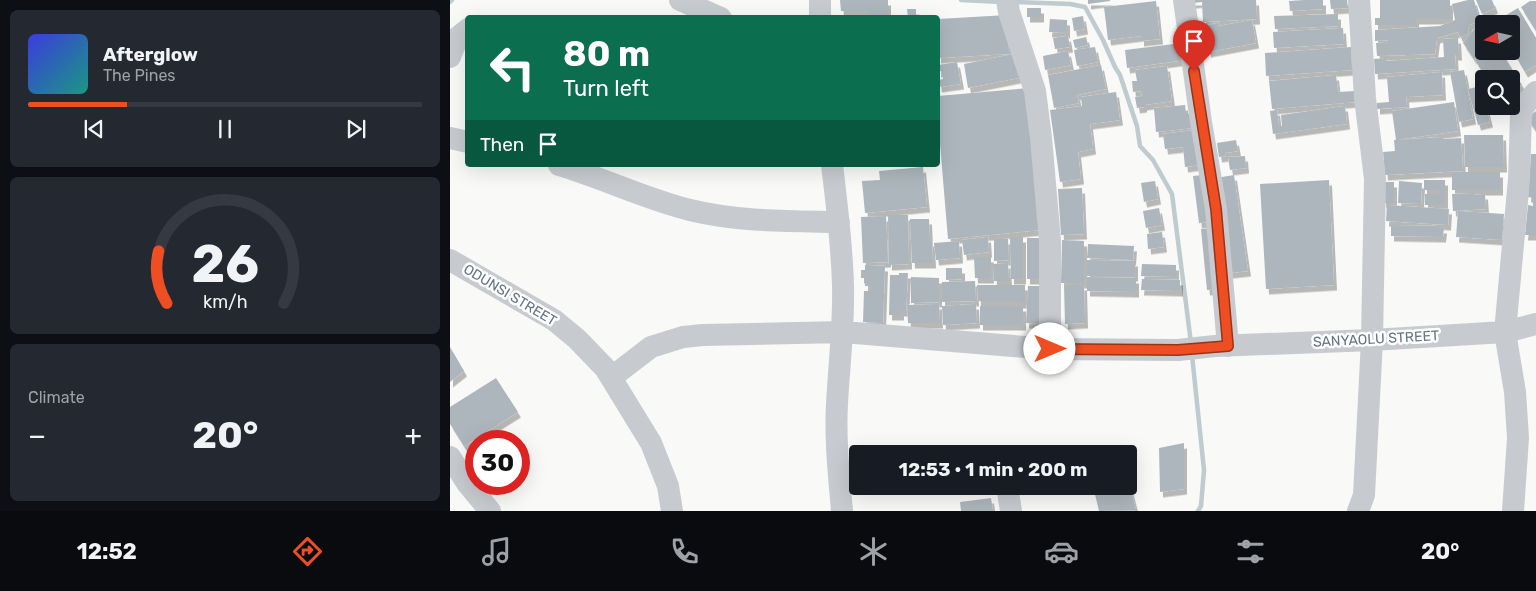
<!DOCTYPE html>
<html lang="en">
<head>
<meta charset="utf-8">
<style>
  body { margin:0; font-family:Rubik,sans-serif; background:#242831; color:#f1f3f6; height:100vh; display:flex; flex-direction:column; font-size:19px; white-space:nowrap }
  * { box-sizing:border-box; margin:0 }
  p { font-size:16px; color:#9ea1a6 }
  .icon { flex:none; width:28px; height:28px; fill:none; stroke:currentColor; stroke-width:2; stroke-linecap:round; stroke-linejoin:round }
  .map { position:relative; flex:1; overflow:hidden }
  .sheet { display:flex; flex-direction:column; gap:10px; padding:10px; background:#0d0f14; width:450px }
  .sheet>* { flex:none }
  .top-card { position:absolute; left:15px; top:15px; width:475px; height:152px; border-radius:5px; box-shadow:0 5px 20px #0002; background:#0b6e4f; color:#fff; overflow:hidden }
  .needle { width:32px; rotate:261deg }
  .controls { position:absolute; left:1025px; top:15px; display:grid; gap:10px }
  .controls a { display:grid; place-items:center; width:45px; height:45px; border-radius:5px; background:#171b24; box-shadow:0 5px 20px #0002; font-size:25px }
  .speed { position:absolute; left:15px; top:430px; display:flex; gap:10px; font-size:25px; font-weight:700; text-align:center }
  .speed>* { display:grid; place-content:center; width:65px; height:65px; border-radius:50%; background:#171b24; box-shadow:0 5px 20px #0002; line-height:1 }
  .speed .limit { border:8px solid #d22; background:#fff; color:#111 }
  .pin { position:absolute; display:grid; place-items:center; width:42px; height:42px; color:#fff; margin:-51px -21px; border-radius:50% 50% 50% 0; rotate:-45deg; box-shadow:0 0 5px #0007 }
  .pin .icon { rotate:45deg }
  .me { position:absolute; width:55px; margin:-28px; rotate:90deg; stroke-linejoin:round; filter:drop-shadow(0 0 4px #0008) }
  .turn { display:flex; align-items:center; gap:18px; height:105px; padding:0 15px; font-size:22px }
  .turn .icon { width:65px; height:65px; stroke-width:2.5 }
  .turn b { display:block; font-size:35px; line-height:42px }
  .then { display:flex; align-items:center; height:48px; padding:0 15px; background:#0003; gap:10px; font-size:19px }
  .big { font-size:38px; font-weight:700; line-height:1.1 }
  .sheet .card { flex:1; display:flex; flex-direction:column; justify-content:center; gap:8px; min-width:0; padding:0 18px; border-radius:8px; background:#242831 }
  .sheet .dial { align-items:center; gap:0 }
  .dial svg { height:130px; overflow:visible; fill:none; stroke:#363941; stroke-width:7; stroke-linecap:round; text-anchor:middle }
  .dial text { fill:#f1f3f6; stroke:none }
  .song { display:flex; align-items:center; gap:15px }
  .cover { width:60px; height:60px; border-radius:8px; background:linear-gradient(135deg,hsl(240 70% 55%),hsl(170 70% 35%)) }
  .played { height:5px; border-radius:2px; background:linear-gradient(90deg,#ee4e22 25%,#363941 25%) }
  .keys { display:flex; justify-content:space-around; direction:ltr }
  .heat { display:flex; justify-content:space-between; align-items:center; font-size:28px; direction:ltr }
  .trip { position:absolute; left:399px; top:445px; width:288px; height:50px; border-radius:5px; background:#171b24; box-shadow:0 5px 20px #0002; font-weight:700; line-height:50px; text-align:center }
  .dock { display:flex; height:80px; justify-content:space-around; align-items:center; background:#090b0e; color:#9ea1a6 }
  .dock .icon { width:35px; height:35px }
  .dock .on { color:#ee4e22 }
  .dock b { font-size:22px; color:#f1f3f6 }
  main { display:flex; flex:1; min-height:0 }
  .map>svg:first-child { display:block }
  .lines { fill:none; stroke-linecap:round; stroke-linejoin:round }
  .stream { stroke:#becbcf; stroke-width:4.5 }
  .building { fill:#adb6bc; filter:url(#shadow) }
  .minor { stroke:#c7cbcf; stroke-width:22 }
  .route-casing { stroke:#9b3316; stroke-width:12 }
  .route { stroke:#ee4e22; stroke-width:9 }
  .labels { text-anchor:middle; dominant-baseline:central; stroke-width:5; stroke-linejoin:round; paint-order:stroke }
  .street-label { font-size:14px; fill:#637684; stroke:#fff }
</style>
</head>
<body>
<main>
<section class="sheet">
<div class="card">
<div class="song"><i class="cover"></i><div><b>Afterglow</b><p>The Pines</p></div></div>
<div class="played"></div>
<div class="keys"><svg class="icon" aria-label="previous" viewBox="0 0 24 24"><path d="M18 5L8 12l10 7zM5 5v14"/></svg><svg class="icon" aria-label="pause" viewBox="0 0 24 24"><path d="M8 5v14M16 5v14"/></svg><svg class="icon" aria-label="next" viewBox="0 0 24 24"><path d="M6 5l10 7-10 7zM19 5v14"/></svg></div>
</div>
<div class="card dial"><svg viewBox="0 0 100 80">
<path d="M14 69A42 42 0 1 1 86 69"/>
<path d="M14 69A42 42 0 0 1 9 37" stroke="#ee4e22"/>
<text x="50" y="56" font-size="32" font-weight="700">26</text>
<text x="50" y="72" font-size="11">km/h</text>
</svg></div>
<div class="card"><p>Climate</p>
<div class="heat"><a>−</a><b class="big">20°</b><a>+</a></div>
</div>
</section>
<div class="map">
<svg width="1086" height="511" viewBox="0 0 1086 511">
  <defs>
    <filter id="shadow"><feDropShadow dx="3" dy="5.5" stdDeviation="0" flood-color="#0004"/></filter>
  </defs>
  <rect width="100%" height="100%" fill="#f9f9f7"/>
  <g class="lines">
    <path class="stream" d="M511,0L552,2
      M0,2L2,0
      M565,2L620,4L635,7L653,40L665,67L670,75L687,126L690,146L703,160L722,194L741,343
      M742,355L754,470L751,506L748,511"/>
  </g>
  <path class="building" d="M390,0H438V18H419V11H391Z
    M638,0H660V1L638,4Z
    M743,0H806L807,19L753,22L752,2L743,3Z
    M854,0H873V9L840,11L839,1Z
    M880,0H897L898,8L881,9Z
    M930,0H1000V19H966V25H925V18H930Z
    M1018,0H1024L1030,21L1019,25L1018,34L1010,37L1008,32L987,38L985,54L927,56L926,43L938,42V40L925,41V30L990,26L1005,20L1002,4Z
    M1026,0H1042L1045,8L1032,14Z
    M706,1L710,39L691,41V36L658,40L654,7Z
    M1080,1H1086V31L1071,7Z
    M577,8H591V17H577Z
    M1068,8L1086,38V65L1075,72L1061,48V24H1048L1046,21Z
    M457,9H466V18H458Z
    M888,14V26L825,29L824,16Z
    M557,15L559,54L488,58V19Z
    M633,16L635,29L624,31L622,18Z
    M600,19L617,20V33L599,32Z
    M802,20L806,43L758,52L753,26L768,23L769,26Z
    M1034,23V51H1036L1024,59L1013,43L1025,28Z
    M893,28L894,44L824,48L823,32Z
    M618,36L620,47L605,49L603,38Z
    M636,37L638,45L625,48L623,40Z
    M1008,38L1009,55H1005L1006,69L925,74L924,59L936,58V61L994,57L993,39Z
    M732,43L735,60L677,68L675,50Z
    M645,47L648,62L627,66L624,50Z
    M901,47L902,70L816,76L815,53Z
    M618,51L621,65L595,70L593,56Z
    M1038,51H1051L1072,85L1061,92V79H1037L1025,60Z
    M568,53L573,77L518,88L514,64Z
    M507,62L511,84L489,87L488,80L493,79L491,71L488,72V65Z
    M651,65L656,89L627,95L629,103L604,108L598,75Z
    M717,66L722,101L694,105V107L687,108L685,97L692,96L691,91L683,92L682,81H687L685,70Z
    M1014,70L1023,119L1009,122L1000,72Z
    M992,72L993,95L956,97L957,107L927,109V103L939,102L937,77Z
    M886,75L888,92L905,91L906,102L822,109L819,81Z
    M1031,86L1034,98V106H1036L1040,122L1028,125L1018,89Z
    M578,88L590,230L498,239L488,120V96Z
    M666,92L670,120L640,124L643,149L628,152L631,179L610,182L600,110L632,106L631,97Z
    M1004,102L1008,131L946,140L942,111Z
    M735,105L736,114H742L743,128L706,132L704,108Z
    M895,106L897,124L823,134L820,111L827,110L829,126H832L831,115Z
    M1086,111V131L1077,118Z
    M745,130L750,165L735,167L733,147L715,149L713,134Z
    M1014,135H1053L1054,167H1015Z
    M993,137V139L1011,138L1013,171L935,175L933,152L945,151L944,140Z
    M786,140L788,151L775,153L776,156L769,157L767,143Z
    M1081,154H1086V235H1075L1078,205L1083,206V198L1078,197Z
    M795,156L796,168L780,170L778,157Z
    M473,167L477,207L415,213L412,181L430,180L429,171Z
    M1002,172H1050V190H1002Z
    M752,175L758,222L749,223L743,176Z
    M784,175L798,271L780,273L766,178Z
    M879,180L884,285L816,289L810,184Z
    M974,180H995V205H975V194H990V190H974Z
    M705,181L708,199L694,202L691,183Z
    M949,181L972,183L971,204L948,203Z
    M933,182H944V203H933Z
    M632,188L634,234L611,235L608,189Z
    M1024,193V195L1035,194L1036,209L1003,211L1002,194Z
    M937,205L999,209L998,225L936,221Z
    M709,208L712,225L696,228L693,211Z
    M1008,211L1054,214L1052,240L1006,237Z
    M438,215H458L459,264L439,265Z
    M436,216L438,262L413,263L411,217Z
    M460,219H479L480,241H482L483,263H462Z
    M941,225L987,226V228H994L993,237L941,236Z
    M760,228L766,289L757,290L751,229Z
    M712,232L714,247L698,249L697,234Z
    M538,237L539,252L514,255L512,240Z
    M560,237H573V279H561Z
    M577,238H593V279H577Z
    M544,239H558L559,260L544,261Z
    M612,240L634,241V283H611Z
    M509,241L510,258L486,260L484,243Z
    M638,244L684,246L683,260L637,258Z
    M524,257H541V278H525Z
    M637,260L685,261V276H637Z
    M558,263L559,281H544L543,264Z
    M692,264L726,265V277L691,276Z
    M415,265L435,266L433,323L413,322L414,291H421V286H415V278H411V270H415Z
    M496,268H512V279L496,280Z
    M449,273H458L456,311H451V315H439L440,275H449Z
    M461,277L489,278V302L461,303Z
    M637,277L686,278V292L637,291Z
    M692,279L730,280V291L691,290Z
    M525,281L526,301L492,302V282Z
    M527,285H575V303H568V301H528Z
    M614,285H634L635,323L615,324Z
    M578,286H592L591,324L576,323Z
    M489,304L490,323H458L457,305Z
    M526,304L527,323L493,325L492,306Z
    M530,306H573V325H530Z
    M0,347L14,371L0,382Z
    M46,378L68,412L14,446L0,424V407Z
    M734,443V489L710,492L709,448Z
    M678,479L686,510L649,511L643,486H678Z
    M541,498L543,511H511L510,502Z"/>
  <g class="lines">
    <path class="minor" d="M230,0L271,18
      M370,0V18
      M557,0L559,12L585,91L591,138L600,241V349
      M734,0L751,122L766,209L778,346
      M0,57L8,37L18,29
      M0,138L18,142
      M109,165C153,178 195,199 240,210C289,222 339,221 389,222
      M382,165C387,205 392,246 393,286C394,326 389,365 387,404C385,440 389,476 392,511
      M0,260L104,320L127,339L155,368L201,443L218,486L222,511
      M162,377L201,347L233,337L253,335L393,332L600,349L728,350L765,346L922,340L1055,332L1086,324
      M0,457L17,483L40,511
      M557,486L561,511
      M908,511L914,495L922,340L925,179L915,98L909,0
      M1063,511L1068,438L1065,392L1055,332L1069,179L1071,115L1074,106L1086,92"/>
  </g>
  <g class="lines">
    <g class="route-casing">
      <path id="route" d="M600,349L728,350L778,346L766,209L744,71"/>
    </g>
    <use href="#route" class="route"/>
  </g>
  <g class="labels">
    <g class="street-label">
      <text transform="translate(60 295) rotate(31)">ODUNSI STREET</text>
      <text transform="translate(926 339) rotate(-3)">SANYAOLU STREET</text>
    </g>
  </g>
</svg>
<div class="controls">
<a><svg class="needle" viewBox="-14 -14 28 28"><path d="M0-13l5 13h-10z" fill="#e53935"/><path d="M0 13l5-13h-10z" fill="#9ea1a6"/></svg></a>
<a><svg class="icon" aria-label="search" viewBox="0 0 24 24"><circle cx="10" cy="10" r="6"/><path d="M15 15l6 6"/></svg></a>
</div>
<div class="speed"><div class="limit">30</div></div>
<div class="pin" style="left:744px;top:71px;background:#d93025"><svg class="icon" aria-label="arrive" viewBox="0 0 24 24"><path d="M6 21V4h12l-3 4 3 4H6"/></svg></div>
<svg class="me" style="left:600px;top:349px" viewBox="-20 -20 40 40"><circle r="19" fill="#fff"/><path d="M0-13L10 11 0 6-10 11z" fill="#ee4e22"/></svg>
<div class="trip">12:53 · 1 min · 200 m</div>
<div class="top-card">
<div class="turn"><svg class="icon" aria-label="left" viewBox="0 0 24 24"><path d="M17 20v-9H6M10 6l-5 5 5 5"/></svg><div><b>80 m</b>Turn left</div></div>
<div class="then">Then<svg class="icon" aria-label="arrive" viewBox="0 0 24 24"><path d="M6 21V4h12l-3 4 3 4H6"/></svg></div>
</div>
</div>
</main>
<nav class="dock">
<b>12:52</b>
<svg class="icon on" aria-label="directions" viewBox="0 0 24 24"><path d="M12 3l9 9-9 9-9-9zM9 14v-3h6M13 9l2 2-2 2"/></svg>
<svg class="icon" aria-label="music" viewBox="0 0 24 24"><path d="M9 18V5l10-2v13"/><circle cx="6" cy="18" r="3"/><circle cx="16" cy="16" r="3"/></svg>
<svg class="icon" aria-label="phone" viewBox="0 0 24 24"><path d="M5 4h4l2 5-3 2q2 4 5 5l2-3 5 2v4C11 20 4 13 5 4z"/></svg>
<svg class="icon" aria-label="climate" viewBox="0 0 24 24"><path d="M12 3v18M4 7l16 10M4 17L20 7"/></svg>
<svg class="icon" aria-label="car" viewBox="0 0 24 24"><path d="M5 17H2v-5l4-1 3-4h7l3 4 3 1v5h-3M9 17h6M6 11h13"/><circle cx="7" cy="17" r="2"/><circle cx="17" cy="17" r="2"/></svg>
<svg class="icon" aria-label="filters" viewBox="0 0 24 24"><path d="M4 7h16M4 17h16"/><circle cx="9" cy="7" r="2"/><circle cx="15" cy="17" r="2"/></svg>
<b>20°</b>
</nav>
</body>
</html>
